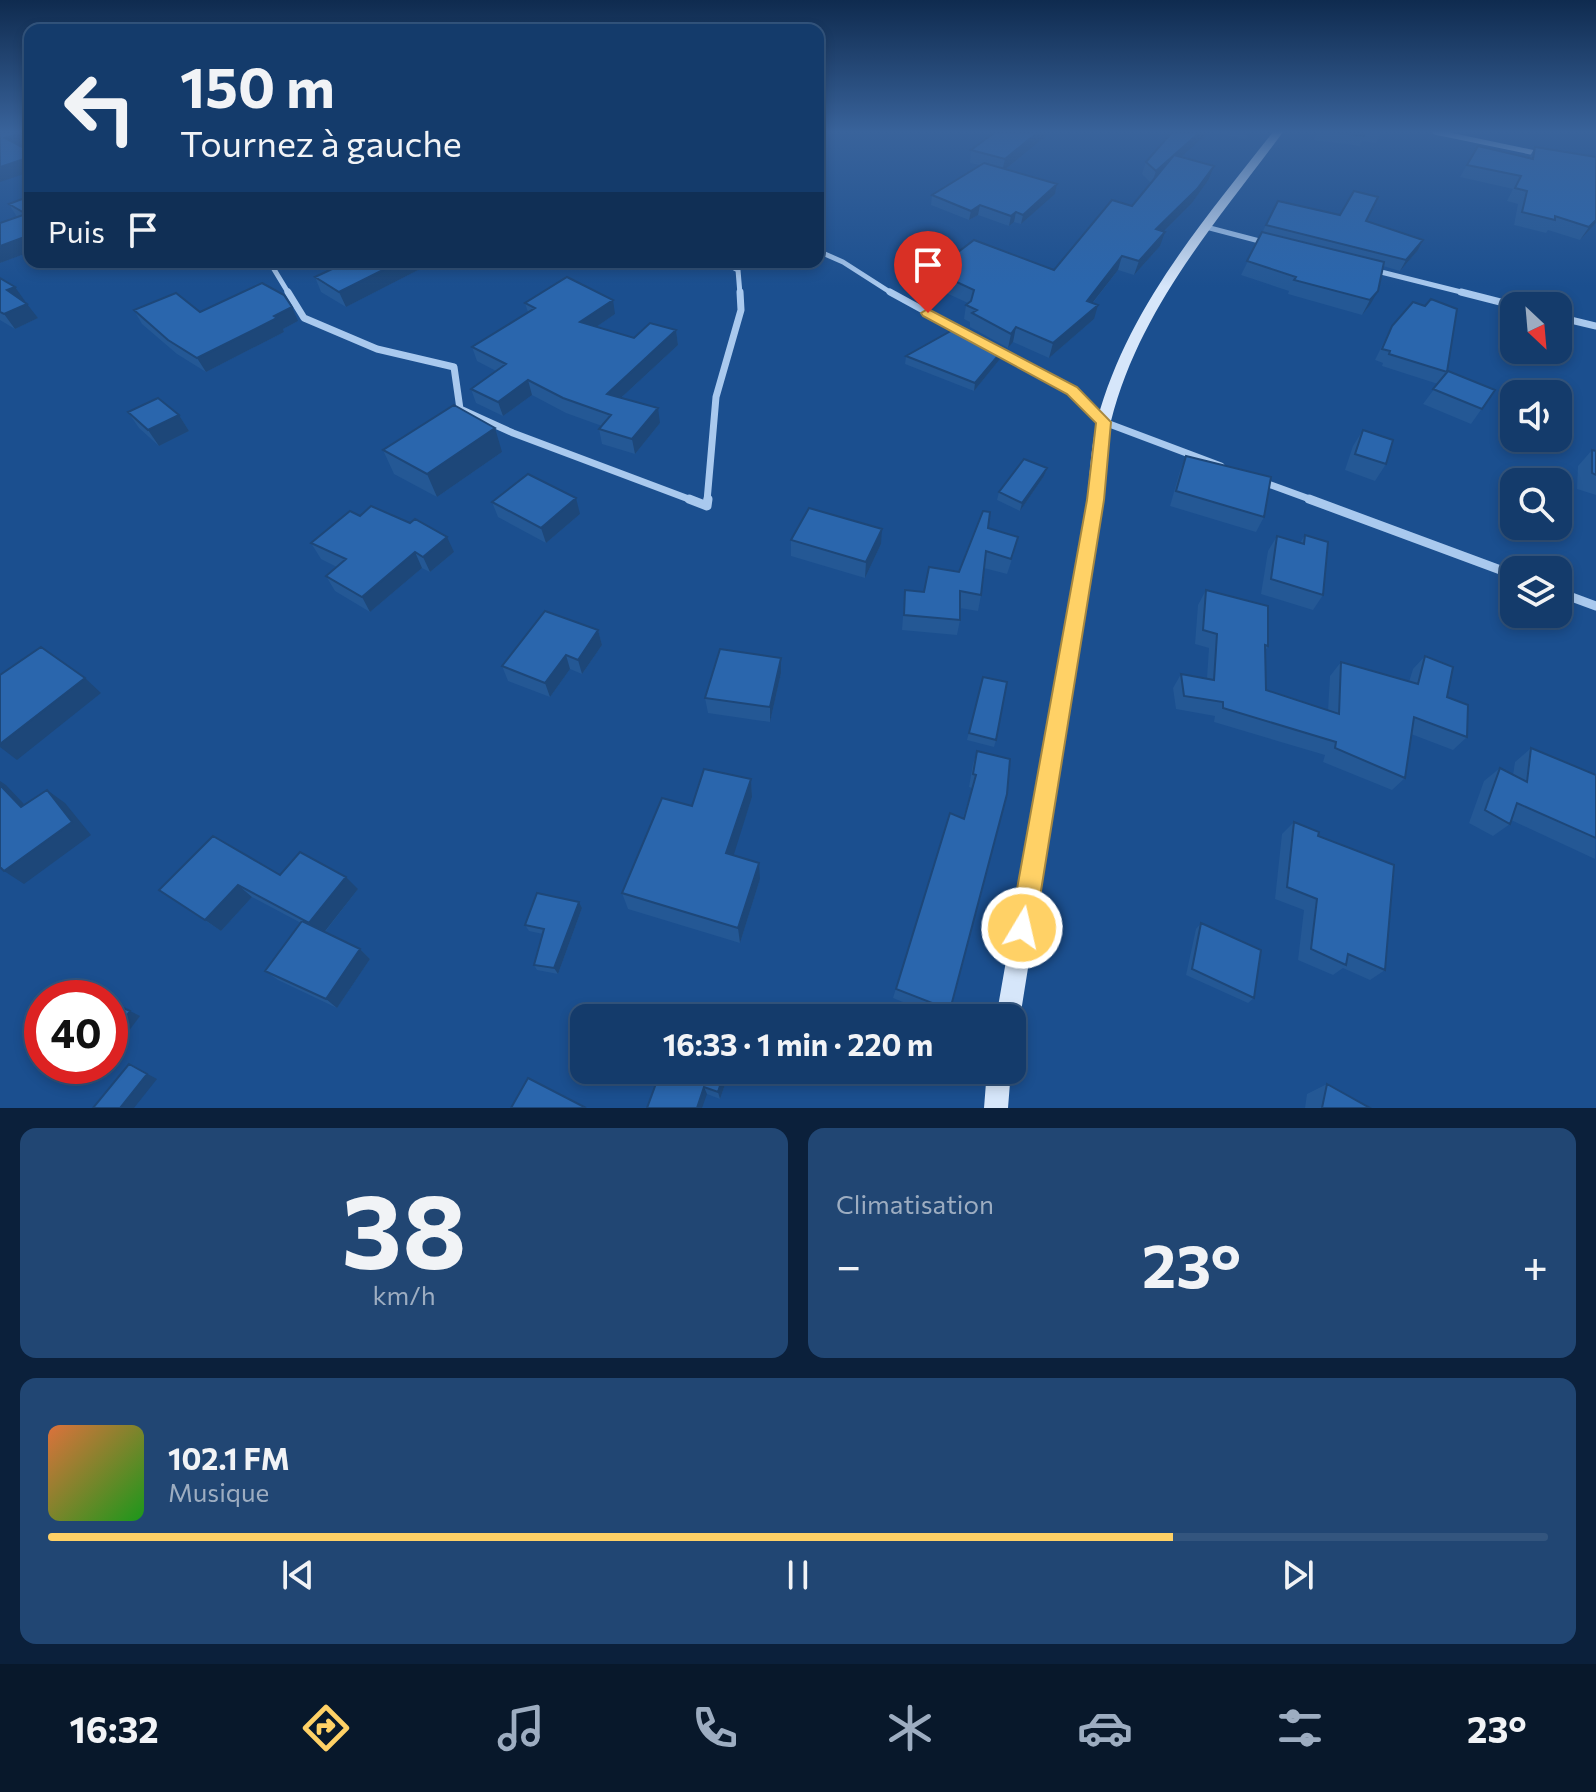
<!DOCTYPE html>
<html lang="fr">
<head>
<meta charset="utf-8">
<style>
  body { margin:0; font-family:Commissioner,sans-serif; background:#214673; color:#f1f3f6; height:100vh; display:flex; flex-direction:column; font-size:30px; white-space:nowrap }
  * { box-sizing:border-box; margin:0 }
  p { font-size:26px; color:#9dadc1 }
  .icon { flex:none; width:44px; height:44px; fill:none; stroke:currentColor; stroke-width:2; stroke-linecap:round; stroke-linejoin:round }
  .map { position:relative; height:1108px; overflow:hidden }
  .drawer { display:flex; flex-direction:column; gap:20px; padding:20px; background:#0b203b; flex:1 }
  .drawer>* { flex:none }
  .banner { position:absolute; left:24px; top:24px; width:800px; height:244px; border-radius:16px; box-shadow:0 4px 12px #0003,0 0 0 2px #33557e; background:#143b6b; color:#f1f3f6; overflow:hidden }
  .needle { width:52px; rotate:154deg }
  .controls { position:absolute; left:1500px; top:292px; display:grid; gap:16px }
  .controls a { display:grid; place-items:center; width:72px; height:72px; border-radius:16px; background:#143b6b; box-shadow:0 4px 12px #0003,0 0 0 2px #33557e; font-size:40px }
  .speed { position:absolute; left:24px; top:980px; display:flex; gap:16px; font-size:40px; font-weight:700; text-align:center }
  .speed>* { display:grid; place-content:center; width:104px; height:104px; border-radius:50%; background:#143b6b; box-shadow:0 4px 12px #0003,0 0 0 2px #33557e; line-height:1 }
  .speed .limit { border:12px solid #d22; background:#fff; color:#111 }
  .pin { position:absolute; display:grid; place-items:center; width:68px; height:68px; color:#fff; margin:-82px -34px; border-radius:50% 50% 50% 0; rotate:-45deg; box-shadow:0 0 8px #0007 }
  .pin .icon { rotate:45deg }
  .me { position:absolute; width:88px; margin:-44px; rotate:9deg; stroke-linejoin:round; filter:drop-shadow(0 0 6px #0008) }
  .turn { display:flex; align-items:center; gap:28px; height:168px; padding:0 24px; font-size:36px }
  .turn .icon { width:104px; height:104px; stroke-width:2.5 }
  .turn b { display:block; font-size:56px; line-height:68px }
  .then { display:flex; align-items:center; height:76px; padding:0 24px; background:#0003; gap:16px; font-size:30px }
  .big { font-size:60px; font-weight:700; line-height:1.1 }
  .drawer .widget { flex:1; display:flex; flex-direction:column; justify-content:center; gap:12px; min-width:0; padding:0 28px; border-radius:16px; background:#214673 }
  .drawer .dial { align-items:center; gap:0 }
  .dial b { font-size:104px; line-height:1 }
  .song { display:flex; align-items:center; gap:24px }
  .cover { width:96px; height:96px; border-radius:12px; background:linear-gradient(135deg,hsl(20 70% 55%),hsl(120 70% 35%)) }
  .played { height:8px; border-radius:4px; background:linear-gradient(90deg,#ffd166 75%,#33557e 75%) }
  .keys { display:flex; justify-content:space-around; direction:ltr }
  .heat { display:flex; justify-content:space-between; align-items:center; font-size:44px; direction:ltr }
  .drawer .tiles { flex:1; display:grid; gap:20px; grid-template-columns:1fr 1fr }
  .widget:last-child { grid-column:span 2 }
  .trip { position:absolute; left:570px; top:1004px; width:456px; height:80px; border-radius:16px; background:#143b6b; box-shadow:0 4px 12px #0003,0 0 0 2px #33557e; font-weight:700; line-height:80px; text-align:center }
  .tabs { display:flex; height:128px; justify-content:space-around; align-items:center; background:#08182b; color:#9dadc1 }
  .tabs .icon { width:56px; height:56px }
  .tabs .active { color:#ffd166 }
  .tabs b { font-size:36px; color:#f1f3f6 }
  .map>svg:first-child { display:block }
  .lines { fill:none; stroke-linecap:round; stroke-linejoin:round }
  .street-far2 { stroke:#a9c9ee; stroke-width:5 }
  .street-far1 { stroke:#a9c9ee; stroke-width:7 }
  .street { stroke:#a9c9ee; stroke-width:9 }
  .secondary { fill:#d6e6fa; fill-rule:evenodd }
  .wall { fill:#245895 }
  .shaded-wall { fill:#1d4779 }
  .building { fill:#2a66ad; stroke:#1d4779; stroke-width:2 }
  .route { fill:#ffd166; stroke:#a68842; stroke-width:2 }
</style>
</head>
<body>
<div class="map">
<svg width="1596" height="1108" viewBox="0 0 1596 1108">
  <rect width="100%" height="100%" fill="#1b4f8f"/>
  <g class="lines">
    <path class="street-far2" d="M1435,132L1540,154
      M1206,227L1267,243
      M818,251L843,262L893,294
      M255,262L272,266L289,294
      M723,262L738,270L740,294
      M1373,270L1469,294"/>
    <path class="street-far1" d="M288,292L304,318L377,349L454,367L460,409L513,433L694,501
      M890,292L965,333
      M1461,292L1516,306
      M1558,317L1596,326
      M995,348L1072,390L1104,422L1221,466
      M1260,481L1315,501
      M707,501L716,397L741,310L740,292"/>
    <path class="street" d="M689,499L707,506L708,499
      M1309,499L1514,575
      M1558,592L1596,606"/>
    <path class="secondary" d="M1273,132H1283C1215,224 1140,308 1111,421C1105,446 1105,474 1103,500L1020,1018L1016,1026L1012,1028V1018H996L1087,500C1090,474 1091,447 1097,421C1127,309 1203,221 1273,132Z
      M987,1070H1011L1008,1108H984Z"/>
  </g>
  <path class="wall" d="M995,132H1051L1006,169L1057,184L1055,194L1021,224L1014,222L1009,226L978,215L969,220L931,205L932,195L980,165L970,163L971,150Z
    M1172,132H1209L1181,157L1214,166L1209,179L1192,203L1164,231L1160,246L1134,275L1118,270L1093,303L1094,319L1049,358L1013,342L1008,348L970,327V322L964,319L966,305L968,303L931,286L933,271L1054,270L1132,206L1151,183L1142,174L1146,162Z
    M1212,132H1250L1245,139Z
    M1317,132H1381V133L1376,143L1362,141L1360,146L1314,140Z
    M1478,146L1529,158L1535,147L1596,157V223L1580,240L1548,230L1546,233L1514,225L1518,204L1507,201L1513,189L1460,177Z
    M30,196V252L0,263V223L17,217L9,204Z
    M1366,221L1423,240L1418,250L1400,271L1383,266L1370,305L1362,315L1288,294L1289,291L1241,275L1266,225Z
    M424,267L346,307L321,292L315,277Z
    M0,278L25,301L23,302L38,318L15,329L0,320Z
    M525,303L615,314L596,327L634,338L676,330L678,345L621,398L660,423L635,454L602,444L599,429L602,426L566,413L532,395L503,416L476,403L471,389L496,371L477,361L472,347L528,312Z
    M1425,306L1447,372L1495,390L1471,424L1423,404L1438,384L1382,366L1383,363L1375,360L1392,326Z
    M134,310L200,312L298,321L283,329L284,332L206,372L177,354L142,324Z
    M906,356L1000,359L974,391L905,364Z
    M128,412L179,415L189,431L159,446L139,428Z
    M1363,430L1386,464L1375,481L1345,470L1353,446Z
    M383,450L502,452L437,497L394,474Z
    M1592,450L1596,451V495L1577,489L1578,466Z
    M1186,456L1264,517L1256,532L1170,506L1180,471Z
    M1047,468L1044,476L1020,511L997,500L999,492Z
    M492,502L580,514L546,543L498,517Z
    M988,528L1014,553L1007,574L984,568L981,595L978,611L960,608V620L957,635L902,630L905,590L924,592L959,572Z
    M1305,535L1323,595L1313,610L1261,594L1268,551L1277,536L1300,543Z
    M791,540L881,544L865,578L791,556Z
    M311,543L454,552L430,572L422,568L370,612L335,591L326,576L337,567L321,559Z
    M1206,590L1268,646L1265,651L1266,690L1328,711L1330,676L1341,662L1409,682L1413,669L1425,656L1467,737L1453,750L1411,734L1405,778L1392,790L1323,762L1325,755L1214,722L1215,716L1176,709L1173,688L1181,674L1207,678L1209,648L1195,644L1198,605Z
    M598,630L602,645L582,674L570,669L550,697L508,681L502,666Z
    M781,658V673L770,722L708,713L705,698Z
    M983,677L996,740L994,747L967,740Z
    M1531,748L1596,775L1595,859L1511,820L1510,824L1493,836L1469,823L1484,781L1500,768L1513,775L1515,762Z
    M977,751L1010,759L950,1010L946,1018H942L893,998L950,813L963,818L972,788L969,787L973,764Z
    M751,779L752,797L733,855L760,879L740,943L628,909L622,893L692,806Z
    M1294,822L1318,836L1385,970L1370,980L1343,968L1333,975L1298,960L1304,910L1275,899L1282,834Z
    M280,875L358,889L325,932L360,949L370,959L337,1008L278,980L265,971L301,923L252,897L221,931L159,890Z
    M579,902L582,908L558,974L537,970L534,965L543,934L529,931L525,925Z
    M1201,923L1254,998L1248,1003L1186,975L1196,929Z
    M661,1070H730L720,1099L707,1094Z
    M1327,1084L1370,1108H1305L1307,1094Z"/>
  <path class="shaded-wall" d="M24,132H30V144L13,150L5,138Z
    M1038,132H1051L1002,172L1005,159Z
    M1200,132H1209L1152,183L1156,171Z
    M30,157V172L0,182V167Z
    M1214,166L1209,179L1192,203L1152,243L1156,229Z
    M1057,184L1055,194L1021,224L1023,215Z
    M980,205L978,215L969,220L971,211Z
    M1016,212L1014,222L1009,226L1011,216Z
    M1596,220V223L1580,240L1589,227Z
    M1165,232L1160,246L1134,275L1139,261Z
    M30,235V252L0,263V246Z
    M1423,240L1418,250L1400,271L1406,260Z
    M1122,256L1118,270L1083,315L1087,301Z
    M399,262H422L424,267L346,307L339,292Z
    M15,287L25,301L17,305L7,290Z
    M1378,291L1370,305L1362,315L1370,300Z
    M613,300L615,314L583,336L580,322Z
    M27,304L38,318L15,329L4,314Z
    M1098,305L1094,319L1049,358L1053,343Z
    M292,307L298,321L283,329L284,332L206,372L197,358Z
    M1016,327L1013,342L1008,348L1011,334Z
    M676,330L678,345L610,408L607,394Z
    M1002,351L1000,359L974,391L975,383Z
    M528,380L532,395L503,416L498,402Z
    M658,408L660,423L635,454L632,439Z
    M179,415L189,431L159,446L148,430Z
    M495,428L502,452L437,497L427,474Z
    M1047,468L1044,476L1020,511L1022,503Z
    M576,498L580,514L546,543L541,528Z
    M882,529L881,544L865,578L866,562Z
    M447,537L454,552L430,572L423,557Z
    M415,552L422,568L370,612L362,597Z
    M598,630L602,645L582,674L578,660Z
    M566,655L570,669L550,697L545,683Z
    M781,658V673L770,722V707Z
    M85,678L101,693L17,760L0,747V744Z
    M751,779L752,797L729,870L726,853Z
    M0,781L6,785L40,821L21,807L0,785Z
    M47,790L65,803L91,835L24,884L4,871Z
    M759,863L760,879L740,943L738,928Z
    M346,877L358,889L322,935L309,923Z
    M238,885L252,897L221,931L205,920Z
    M579,902L582,908L558,974L554,968Z
    M360,949L370,959L337,1008L326,999Z
    M130,1011L140,1016L125,1036L115,1032Z
    M129,1064L157,1079L134,1108H120Z
    M725,1070H730L720,1099L718,1092Z
    M704,1087L707,1094L702,1108H697Z"/>
  <path class="building" d="M0,132H24L5,138L30,151V157L0,167Z
    M995,132H1038L1005,159L971,150Z
    M1172,132H1200L1156,171L1146,162Z
    M1333,132H1363L1364,136Z
    M1478,146L1533,159L1535,147L1596,157V220L1589,227L1555,216V220L1522,212L1527,191L1515,188L1521,176L1467,165Z
    M1174,155L1214,166L1197,189L1156,229L1165,232L1139,261L1122,256L1087,301L1098,305L1053,343L1016,327L1011,334L972,313L977,310L966,305L971,301L974,290L933,271L974,240L1054,270L1112,200L1132,206Z
    M984,163L1057,184L1023,215L1016,212L1011,216L980,205L971,211L932,195Z
    M1354,191L1378,197L1366,221L1423,240L1406,260L1266,225L1278,201L1340,215Z
    M30,196V235L0,246V223L26,214L9,204Z
    M1262,232L1384,262L1378,291L1370,300L1294,280L1296,277L1247,261Z
    M347,262H399L339,292L315,277Z
    M567,277L613,300L580,322L634,338L650,323L676,330L607,394L658,408L632,439L599,429L611,415L563,398L528,380L498,402L471,389L506,364L472,347L535,308L525,303Z
    M0,278L15,287L7,290L27,304L4,314L0,312Z
    M262,283L284,295L292,307L274,316L277,318L197,358L168,340L134,310L176,293L200,312Z
    M1431,299L1457,309L1447,372L1389,354L1390,351L1382,349L1392,326L1413,302L1425,306Z
    M958,327L1002,351L975,383L906,356Z
    M1448,371L1495,390L1482,409L1433,389Z
    M158,398L179,415L148,430L128,412Z
    M454,405L495,428L427,474L383,450Z
    M1363,430L1393,440L1386,464L1355,454Z
    M1592,450L1596,451V475L1592,473Z
    M1186,456L1271,477L1264,517L1176,491Z
    M1024,459L1047,468L1022,503L999,492Z
    M528,474L576,498L541,528L492,502Z
    M371,506L410,523L415,519L447,537L423,557L415,552L362,597L326,576L346,559L311,543L350,511L360,516Z
    M809,508L882,529L866,562L791,540Z
    M983,511L990,512L988,528L1018,537L1011,559L986,551L981,595L960,591V620L904,615L905,590L924,592L929,567L959,572Z
    M1305,535L1328,542L1323,595L1271,579L1277,536L1304,544Z
    M1206,590L1268,606V646L1265,645L1266,690L1339,714L1341,662L1418,684L1425,656L1453,667L1447,697L1468,705L1467,737L1414,717L1405,778L1335,748L1336,742L1223,708V702L1184,696L1181,674L1214,680L1217,634L1203,630Z
    M545,611L598,630L578,660L566,655L545,683L502,666Z
    M41,647L85,678L0,744V675Z
    M720,649L781,658L770,707L705,698Z
    M983,677L1007,682L996,740L969,733Z
    M1531,748L1596,775V838L1517,803L1510,824L1485,810L1500,768L1527,782Z
    M977,751L1010,759L1007,794L950,1010L896,989L950,813L964,819L976,775L973,774Z
    M704,769L751,779L726,853L759,863L738,928L622,893L662,798L692,806Z
    M0,785L21,807L47,790L72,822L4,871L0,867Z
    M1294,822L1319,832L1318,836L1394,865L1385,970L1348,954L1346,965L1311,949L1317,899L1287,887Z
    M213,836L280,875L300,852L346,877L309,923L238,885L205,920L159,890Z
    M537,893L579,902L554,968L534,965L544,929L525,925Z
    M302,921L360,949L326,999L265,971Z
    M1201,923L1261,950L1254,998L1192,969Z
    M110,1002L130,1011L115,1032L110,1029Z
    M129,1064L147,1074L120,1108H93Z
    M661,1070H725L718,1092L704,1087L697,1108H647Z
    M528,1078L586,1108H511Z
    M1327,1084L1370,1108H1322Z"/>
  <linearGradient id="sky" x2="0" y2="1"><stop stop-color="#0f2b4f"/><stop offset="0.46" stop-color="#39639b"/><stop offset="1" stop-color="#39639b" stop-opacity="0"/></linearGradient>
  <rect width="1596" height="287" fill="url(#sky)"/>
  <path class="route" d="M928,309L1077,387L1111,422L1104,500L1035,928L1031,937L1022,941L1014,937L1010,928L1087,500L1096,423L1067,394L923,316L921,313Z"/>
</svg>
<div class="controls">
<a><svg class="needle" viewBox="-14 -14 28 28"><path d="M0-13l5 13h-10z" fill="#e53935"/><path d="M0 13l5-13h-10z" fill="#9dadc1"/></svg></a>
<a><svg class="icon" aria-label="sound" viewBox="0 0 24 24"><path d="M4 9h4l5-4v14l-5-4H4zM17 9q2 3 0 6"/></svg></a>
<a><svg class="icon" aria-label="search" viewBox="0 0 24 24"><circle cx="10" cy="10" r="6"/><path d="M15 15l6 6"/></svg></a>
<a><svg class="icon" aria-label="layers" viewBox="0 0 24 24"><path d="M12 4l9 5-9 5-9-5zM3 14l9 5 9-5"/></svg></a>
</div>
<div class="speed"><div class="limit">40</div></div>
<div class="pin" style="left:928px;top:313px;background:#d93025"><svg class="icon" aria-label="arrive" viewBox="0 0 24 24"><path d="M6 21V4h12l-3 4 3 4H6"/></svg></div>
<svg class="me" style="left:1022px;top:928px" viewBox="-20 -20 40 40"><circle r="17" fill="#ffd166" stroke="#fff" stroke-width="3"/><path d="M0-11L8 9 0 5-8 9z" fill="#fff"/></svg>
<div class="trip">16:33 · 1 min · 220 m</div>
<div class="banner">
<div class="turn"><svg class="icon" aria-label="left" viewBox="0 0 24 24"><path d="M17 20v-9H6M10 6l-5 5 5 5"/></svg><div><b>150 m</b>Tournez à gauche</div></div>
<div class="then">Puis<svg class="icon" aria-label="arrive" viewBox="0 0 24 24"><path d="M6 21V4h12l-3 4 3 4H6"/></svg></div>
</div>
</div>
<section class="drawer">
<div class="tiles">
<div class="widget dial"><b>38</b><p>km/h</p></div>
<div class="widget"><p>Climatisation</p>
<div class="heat"><a>−</a><b class="big">23°</b><a>+</a></div>
</div>
<div class="widget">
<div class="song"><i class="cover"></i><div><b>102.1 FM</b><p>Musique</p></div></div>
<div class="played"></div>
<div class="keys"><svg class="icon" aria-label="previous" viewBox="0 0 24 24"><path d="M18 5L8 12l10 7zM5 5v14"/></svg><svg class="icon" aria-label="pause" viewBox="0 0 24 24"><path d="M8 5v14M16 5v14"/></svg><svg class="icon" aria-label="next" viewBox="0 0 24 24"><path d="M6 5l10 7-10 7zM19 5v14"/></svg></div>
</div>
</div>
</section>
<nav class="tabs">
<b>16:32</b>
<svg class="icon active" aria-label="directions" viewBox="0 0 24 24"><path d="M12 3l9 9-9 9-9-9zM9 14v-3h6M13 9l2 2-2 2"/></svg>
<svg class="icon" aria-label="music" viewBox="0 0 24 24"><path d="M9 18V5l10-2v13"/><circle cx="6" cy="18" r="3"/><circle cx="16" cy="16" r="3"/></svg>
<svg class="icon" aria-label="phone" viewBox="0 0 24 24"><path d="M5 4h4l2 5-3 2q2 4 5 5l2-3 5 2v4C11 20 4 13 5 4z"/></svg>
<svg class="icon" aria-label="climate" viewBox="0 0 24 24"><path d="M12 3v18M4 7l16 10M4 17L20 7"/></svg>
<svg class="icon" aria-label="car" viewBox="0 0 24 24"><path d="M5 17H2v-5l4-1 3-4h7l3 4 3 1v5h-3M9 17h6M6 11h13"/><circle cx="7" cy="17" r="2"/><circle cx="17" cy="17" r="2"/></svg>
<svg class="icon" aria-label="filters" viewBox="0 0 24 24"><path d="M4 7h16M4 17h16"/><circle cx="9" cy="7" r="2"/><circle cx="15" cy="17" r="2"/></svg>
<b>23°</b>
</nav>
</body>
</html>
